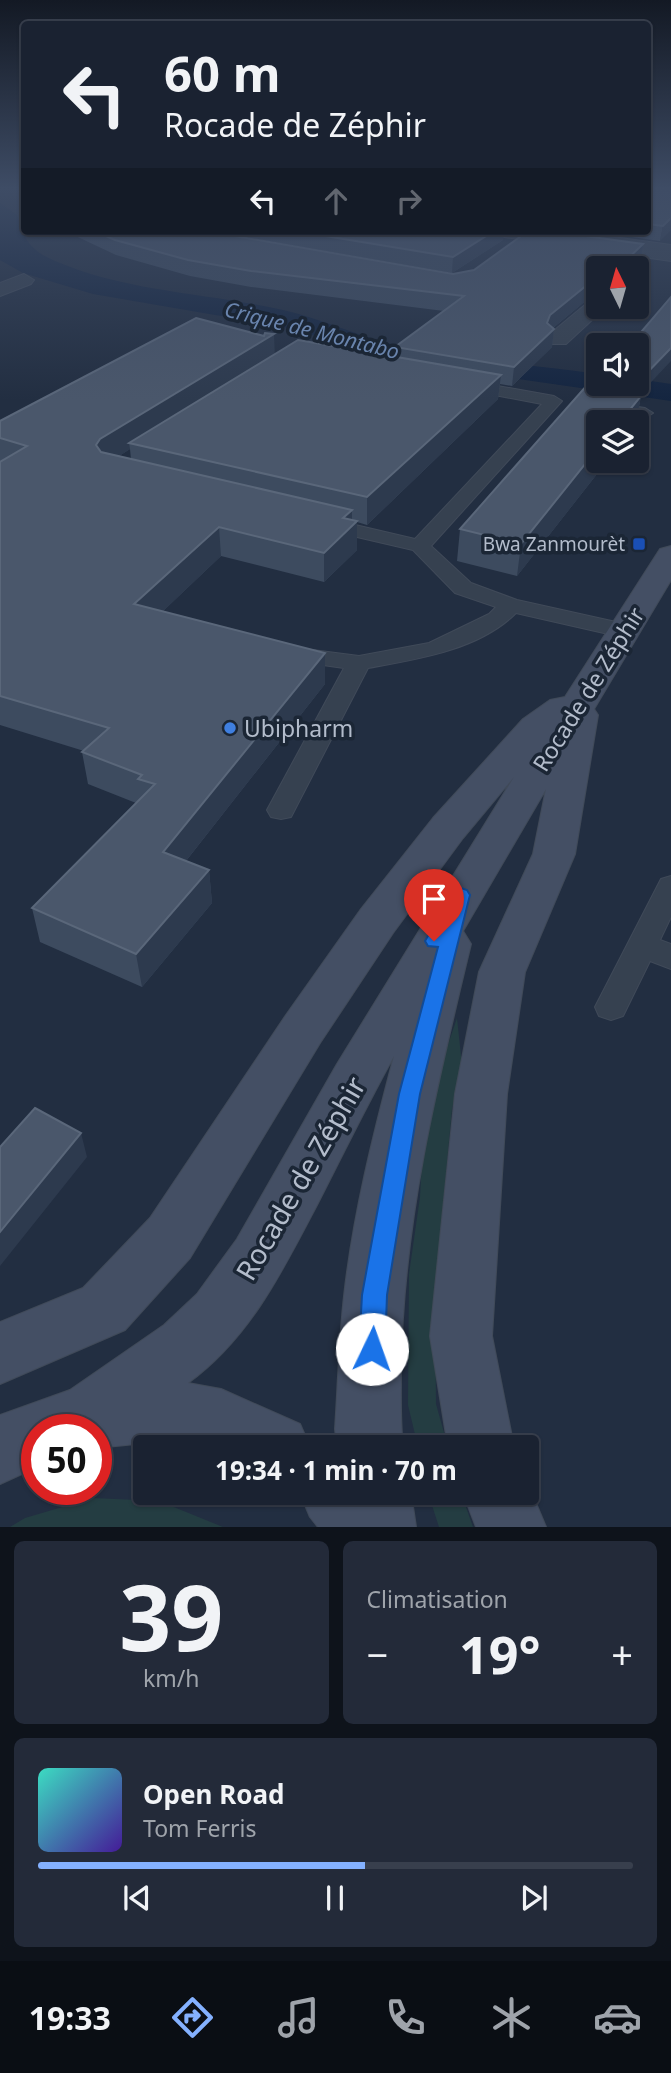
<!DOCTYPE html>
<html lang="fr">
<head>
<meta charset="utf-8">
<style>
  body { margin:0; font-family:"Noto Sans",sans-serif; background:#232a39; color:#f1f3f6; height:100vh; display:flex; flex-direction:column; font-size:26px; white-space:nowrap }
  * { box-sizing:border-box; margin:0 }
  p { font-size:23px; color:#9fa4ab }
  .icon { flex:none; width:38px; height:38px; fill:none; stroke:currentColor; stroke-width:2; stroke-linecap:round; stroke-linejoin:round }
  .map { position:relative; height:1527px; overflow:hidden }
  .drawer { display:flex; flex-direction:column; gap:14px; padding:14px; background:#0e131b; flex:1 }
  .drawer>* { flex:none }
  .top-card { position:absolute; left:21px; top:21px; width:630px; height:214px; border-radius:7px; box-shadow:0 2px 5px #0004,0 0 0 2px #383f4d; background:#1a2231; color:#f1f3f6; overflow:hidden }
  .needle { width:46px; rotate:355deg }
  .buttons { position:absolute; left:586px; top:256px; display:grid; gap:14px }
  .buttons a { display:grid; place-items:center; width:63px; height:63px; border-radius:7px; background:#1a2231; box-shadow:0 2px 5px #0004,0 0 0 2px #383f4d; font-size:35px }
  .speed { position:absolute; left:21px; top:1414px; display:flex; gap:14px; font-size:35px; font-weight:700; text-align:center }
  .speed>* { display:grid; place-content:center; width:91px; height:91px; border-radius:50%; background:#1a2231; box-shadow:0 2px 5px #0004,0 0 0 2px #383f4d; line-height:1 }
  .speed .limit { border:10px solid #d22; background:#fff; color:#111 }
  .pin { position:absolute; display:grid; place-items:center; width:60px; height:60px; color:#fff; margin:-72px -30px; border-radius:50% 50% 50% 0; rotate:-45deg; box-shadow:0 0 7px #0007 }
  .pin .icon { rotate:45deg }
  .me { position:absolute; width:77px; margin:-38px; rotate:3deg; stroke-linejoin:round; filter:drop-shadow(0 0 5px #0008) }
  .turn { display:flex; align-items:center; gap:24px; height:147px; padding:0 28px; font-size:32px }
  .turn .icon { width:91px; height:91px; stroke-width:2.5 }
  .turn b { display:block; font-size:49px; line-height:60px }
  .lanes { display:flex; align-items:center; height:66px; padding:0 28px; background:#0003; justify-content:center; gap:35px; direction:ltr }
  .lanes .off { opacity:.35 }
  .big { font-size:52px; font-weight:700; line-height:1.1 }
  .drawer .card { flex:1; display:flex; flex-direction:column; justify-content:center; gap:10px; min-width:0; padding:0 24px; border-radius:10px; background:#232a39 }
  .drawer .dial { align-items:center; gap:0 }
  .dial b { font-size:91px; line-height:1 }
  .song { display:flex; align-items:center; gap:21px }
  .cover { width:84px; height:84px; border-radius:10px; background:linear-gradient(135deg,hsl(170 70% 55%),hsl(260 70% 35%)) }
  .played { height:7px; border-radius:4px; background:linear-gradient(90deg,#84b1ff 55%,#383f4d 55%) }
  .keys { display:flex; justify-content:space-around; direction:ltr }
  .heat { display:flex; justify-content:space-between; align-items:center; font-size:38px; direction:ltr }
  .drawer .tiles { flex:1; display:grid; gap:14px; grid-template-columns:1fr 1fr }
  .card:last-child { grid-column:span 2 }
  .trip { position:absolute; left:133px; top:1435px; width:406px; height:70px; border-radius:7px; background:#1a2231; box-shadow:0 2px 5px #0004,0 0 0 2px #383f4d; font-weight:700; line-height:70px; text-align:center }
  .tabs { display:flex; height:112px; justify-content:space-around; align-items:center; background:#0a0e14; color:#9fa4ab }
  .tabs .icon { width:49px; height:49px }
  .tabs .selected { color:#84b1ff }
  .tabs b { font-size:32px; color:#f1f3f6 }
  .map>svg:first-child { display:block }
  .green { fill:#243d42 }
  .water { fill:#142540 }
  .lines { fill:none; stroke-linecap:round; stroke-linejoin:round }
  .service-casing { stroke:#404a59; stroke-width:2 }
  .minor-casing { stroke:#404a59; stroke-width:2 }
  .secondary-casing { stroke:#404a59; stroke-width:2 }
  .service { fill:#364150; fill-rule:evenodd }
  .minor { fill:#364150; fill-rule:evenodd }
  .secondary { fill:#444f64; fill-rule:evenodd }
  .wall { fill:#3d4b5f; fill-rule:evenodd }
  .shaded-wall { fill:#2d3a4e }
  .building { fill:#4a576b; stroke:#5a677a; stroke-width:2 }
  .route { fill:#1a73e8; stroke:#114b97; stroke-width:2 }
  .transit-dot { fill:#1a4fb4; stroke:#1b2635; stroke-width:2.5 }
  .shop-dot { fill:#3f7fe0; stroke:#1b2635; stroke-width:2.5 }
  .labels { text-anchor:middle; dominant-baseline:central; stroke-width:7; stroke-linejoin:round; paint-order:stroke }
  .far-poi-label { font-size:19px; fill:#b3bccb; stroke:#1b2635; text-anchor:end }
  .far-water-label { font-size:21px; font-style:italic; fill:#6984ad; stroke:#1b2635 }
  .street-label { font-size:23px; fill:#b3bccb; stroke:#1b2635 }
  .poi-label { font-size:23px; fill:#b3bccb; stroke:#1b2635; text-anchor:start }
  .near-street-label { font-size:28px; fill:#b3bccb; stroke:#1b2635 }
</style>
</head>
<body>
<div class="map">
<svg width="671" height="1527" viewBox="0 0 671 1527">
  <rect width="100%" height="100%" fill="#222e41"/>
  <path class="green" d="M457,1018L462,1065L452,1109L435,1291L436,1404L448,1447H418L408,1405L409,1274L420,1197L423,1139L439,1071Z
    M428,1493H461L473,1527H439Z
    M93,1498L159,1501L223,1527H10L25,1518Z"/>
  <path class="water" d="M0,203L17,215C23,239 31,251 55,261C127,292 207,293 283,310C323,319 359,337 399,346C464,360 533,365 598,374V383H637V379L671,384V401L415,364L280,326L93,294L23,273L0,260Z"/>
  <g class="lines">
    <g class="service-casing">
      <path id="service" d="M539,231H570L671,245V253L545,235Z
        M464,380L554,396L562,401L431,546L471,583L517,600L634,626L637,631L634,636L626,638L516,613C479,650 418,659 368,668L291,817L281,819L271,817L267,810L344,668L281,659L277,654L281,649L289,647L359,656L429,643L489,614L496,607L455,593L413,550L314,527L311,523L321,517L415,539L542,404L458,388L456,385L458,382Z
        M602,402L645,408L653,413L645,418L596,410L594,407L596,404Z
        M671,876V917L660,940L671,944V969L650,961L623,1016L611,1020L599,1016L595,1007L661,879Z"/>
    </g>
    <g class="minor-casing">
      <path id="minor" d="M488,231H533L671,251V261L497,236Z
        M24,274L34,280L31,284L0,296V283Z
        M598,298V306H606L605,308L566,344H550L547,339L550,334L591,300Z"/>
    </g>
    <g class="secondary-casing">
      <path id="secondary" d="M671,546V580L594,709L598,715L575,854L525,972L507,1094L492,1336L514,1447H448L430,1336L455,1094L479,972L533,854L546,789L463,931L471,944C437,1084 403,1223 401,1368C401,1394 400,1421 403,1447H337L335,1429C338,1385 339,1340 344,1296C353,1215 373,1135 394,1056C367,1105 343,1154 318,1203C283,1270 250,1338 188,1383L221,1389L300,1424L310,1447H185L156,1442L96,1448V1430H37V1467L0,1484V1415L70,1390L164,1325L197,1294L237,1239L337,1064L514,777L463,838L393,933L320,1043L190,1258L125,1330L0,1384V1322L83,1288L150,1218L286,1015L361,909L433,818L523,719L550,700L565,697L660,549Z
        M527,1482L546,1527H476L463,1493H527Z
        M300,1493H411L416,1527H318L310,1517Z"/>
    </g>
    <use href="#service" class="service"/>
    <use href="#minor" class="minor"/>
    <use href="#secondary" class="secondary"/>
  </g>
  <path class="wall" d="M15,186H24V195Z
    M648,186H671L660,241L589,231H648Z
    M65,231H215L235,236L453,274L643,244L641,259L598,268V297L597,295L589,298L553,328L554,329L552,347L512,386L500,384L498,399L367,525L357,522V550L324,582L221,556L162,612L325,684L186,861L209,870L212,903L142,987L40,942L32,908L136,803L88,784L82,752L84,751L0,725V421L275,354L395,356V347L444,311L251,287L190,276L116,255ZM130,449L131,459L119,456Z
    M219,231H504L503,240L452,273L239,236Z
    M671,297L639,395L641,396L636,422H598V460H608L517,576L457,561L460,529L632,390L625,383H637V345Z"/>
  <path class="shaded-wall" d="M671,218V230L660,241L663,226Z
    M494,231H504L503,240L452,273L453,257Z
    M643,244L641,259L632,268H618Z
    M598,279L597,295L589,298L548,332L554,329L552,347L512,386L514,367L547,323L550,315L592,281Z
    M274,334L275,358L129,443L130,449L104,466L96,445L100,439Z
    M671,348V361L639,395L641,379Z
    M501,375L498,399L367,525V497Z
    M633,390L630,409L641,396L636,422H620L630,394Z
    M598,448V460H608L517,576L521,544Z
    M352,510V526L357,521V550L324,582V553L343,518Z
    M219,527L221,556L138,635L134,604Z
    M325,653V684L167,885L163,852Z
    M209,870L212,903L142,987L136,954Z
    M81,1133L87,1157L0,1266V1232Z"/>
  <path class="building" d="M648,186H671V218L663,226L648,224Z
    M95,231H215L235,236L453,274L474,270L528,231H549L643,244L618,268H598V279L592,281L550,315L547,323L554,329L514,367L395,347L464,296L251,271L188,260L115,240Z
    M295,231H494L453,257Z
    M671,297V348L641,379L637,375V345H630Z
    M196,318L264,336L265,333L274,334L100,439L96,445L101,452L352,510L343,518L357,521L324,553L219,527L134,604L325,653L163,852L209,870L136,954L32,908L155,784L138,779L142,775L82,752L109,728L0,696V462L27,446L0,438V421Z
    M298,340L501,375L367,497L129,443Z
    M588,384L633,390L630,394L641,396L620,422H598V448L521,544L460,529Z
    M35,1108L81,1133L0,1232V1147Z"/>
  <linearGradient id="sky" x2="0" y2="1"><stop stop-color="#131924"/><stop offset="0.47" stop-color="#3e4c65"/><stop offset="1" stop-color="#3e4c65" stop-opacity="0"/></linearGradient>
  <rect width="671" height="400" fill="url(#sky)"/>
  <path class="route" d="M461,888L467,890L470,895L420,1094L387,1295L385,1349L381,1358L372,1361L363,1358L359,1349L362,1295L399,1094L438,947L428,946L425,941L454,890Z"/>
  <rect class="transit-dot" x="632" y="537" width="14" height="14" rx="3.5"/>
  <circle class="shop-dot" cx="230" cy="728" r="7"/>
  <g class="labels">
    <g class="far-poi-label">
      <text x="625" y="544">Bwa Zanmourèt</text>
    </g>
    <g class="far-water-label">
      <text transform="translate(312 330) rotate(14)">Crique de Montabo</text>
    </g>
    <g class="street-label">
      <text transform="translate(588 689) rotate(-58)">Rocade de Zéphir</text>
    </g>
    <g class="poi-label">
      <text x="244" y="728">Ubipharm</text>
    </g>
    <g class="near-street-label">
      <text transform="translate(300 1178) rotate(-60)">Rocade de Zéphir</text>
    </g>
  </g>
</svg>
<div class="buttons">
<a><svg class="needle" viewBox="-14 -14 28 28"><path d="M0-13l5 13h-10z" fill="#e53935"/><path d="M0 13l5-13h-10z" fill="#9fa4ab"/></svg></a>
<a><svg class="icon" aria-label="sound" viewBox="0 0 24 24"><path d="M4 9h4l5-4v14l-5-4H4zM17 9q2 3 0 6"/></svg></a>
<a><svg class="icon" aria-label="layers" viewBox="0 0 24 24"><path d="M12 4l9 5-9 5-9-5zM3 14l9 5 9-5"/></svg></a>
</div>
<div class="speed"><div class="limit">50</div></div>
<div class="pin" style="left:434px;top:941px;background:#d93025"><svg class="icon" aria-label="arrive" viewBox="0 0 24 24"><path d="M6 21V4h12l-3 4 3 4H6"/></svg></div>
<svg class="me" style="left:372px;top:1349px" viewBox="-20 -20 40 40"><circle r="19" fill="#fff"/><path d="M0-13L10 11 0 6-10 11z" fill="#1a73e8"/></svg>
<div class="trip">19:34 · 1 min · 70 m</div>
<div class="top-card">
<div class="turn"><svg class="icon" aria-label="left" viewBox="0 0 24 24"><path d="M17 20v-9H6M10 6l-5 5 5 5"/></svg><div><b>60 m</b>Rocade de Zéphir</div></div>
<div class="lanes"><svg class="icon" aria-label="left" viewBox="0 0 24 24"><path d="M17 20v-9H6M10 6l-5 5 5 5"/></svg><svg class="icon off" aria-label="ahead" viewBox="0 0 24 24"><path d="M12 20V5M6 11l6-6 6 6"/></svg><svg class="icon off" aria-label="right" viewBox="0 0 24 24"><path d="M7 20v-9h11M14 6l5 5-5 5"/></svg></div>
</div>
</div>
<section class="drawer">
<div class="tiles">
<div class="card dial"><b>39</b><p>km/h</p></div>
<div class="card"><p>Climatisation</p>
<div class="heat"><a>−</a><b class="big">19°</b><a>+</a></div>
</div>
<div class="card">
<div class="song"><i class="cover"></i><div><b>Open Road</b><p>Tom Ferris</p></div></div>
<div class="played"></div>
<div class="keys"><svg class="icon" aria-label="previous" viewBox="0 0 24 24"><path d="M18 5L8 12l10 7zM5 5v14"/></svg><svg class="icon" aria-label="pause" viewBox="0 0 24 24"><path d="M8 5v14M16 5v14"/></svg><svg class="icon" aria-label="next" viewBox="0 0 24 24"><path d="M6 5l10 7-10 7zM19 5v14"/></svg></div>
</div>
</div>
</section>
<nav class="tabs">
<b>19:33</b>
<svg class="icon selected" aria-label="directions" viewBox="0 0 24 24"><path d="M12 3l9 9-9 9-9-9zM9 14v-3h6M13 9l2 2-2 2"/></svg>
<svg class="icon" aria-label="music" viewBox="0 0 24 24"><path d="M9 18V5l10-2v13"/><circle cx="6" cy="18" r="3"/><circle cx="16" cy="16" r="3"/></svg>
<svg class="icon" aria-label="phone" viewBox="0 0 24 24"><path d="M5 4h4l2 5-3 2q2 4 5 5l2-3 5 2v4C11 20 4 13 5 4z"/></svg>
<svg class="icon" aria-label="climate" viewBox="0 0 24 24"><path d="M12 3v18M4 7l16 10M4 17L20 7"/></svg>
<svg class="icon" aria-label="car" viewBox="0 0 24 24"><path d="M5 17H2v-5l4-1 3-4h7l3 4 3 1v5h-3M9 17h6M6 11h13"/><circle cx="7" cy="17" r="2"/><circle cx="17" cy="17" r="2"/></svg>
</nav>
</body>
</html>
